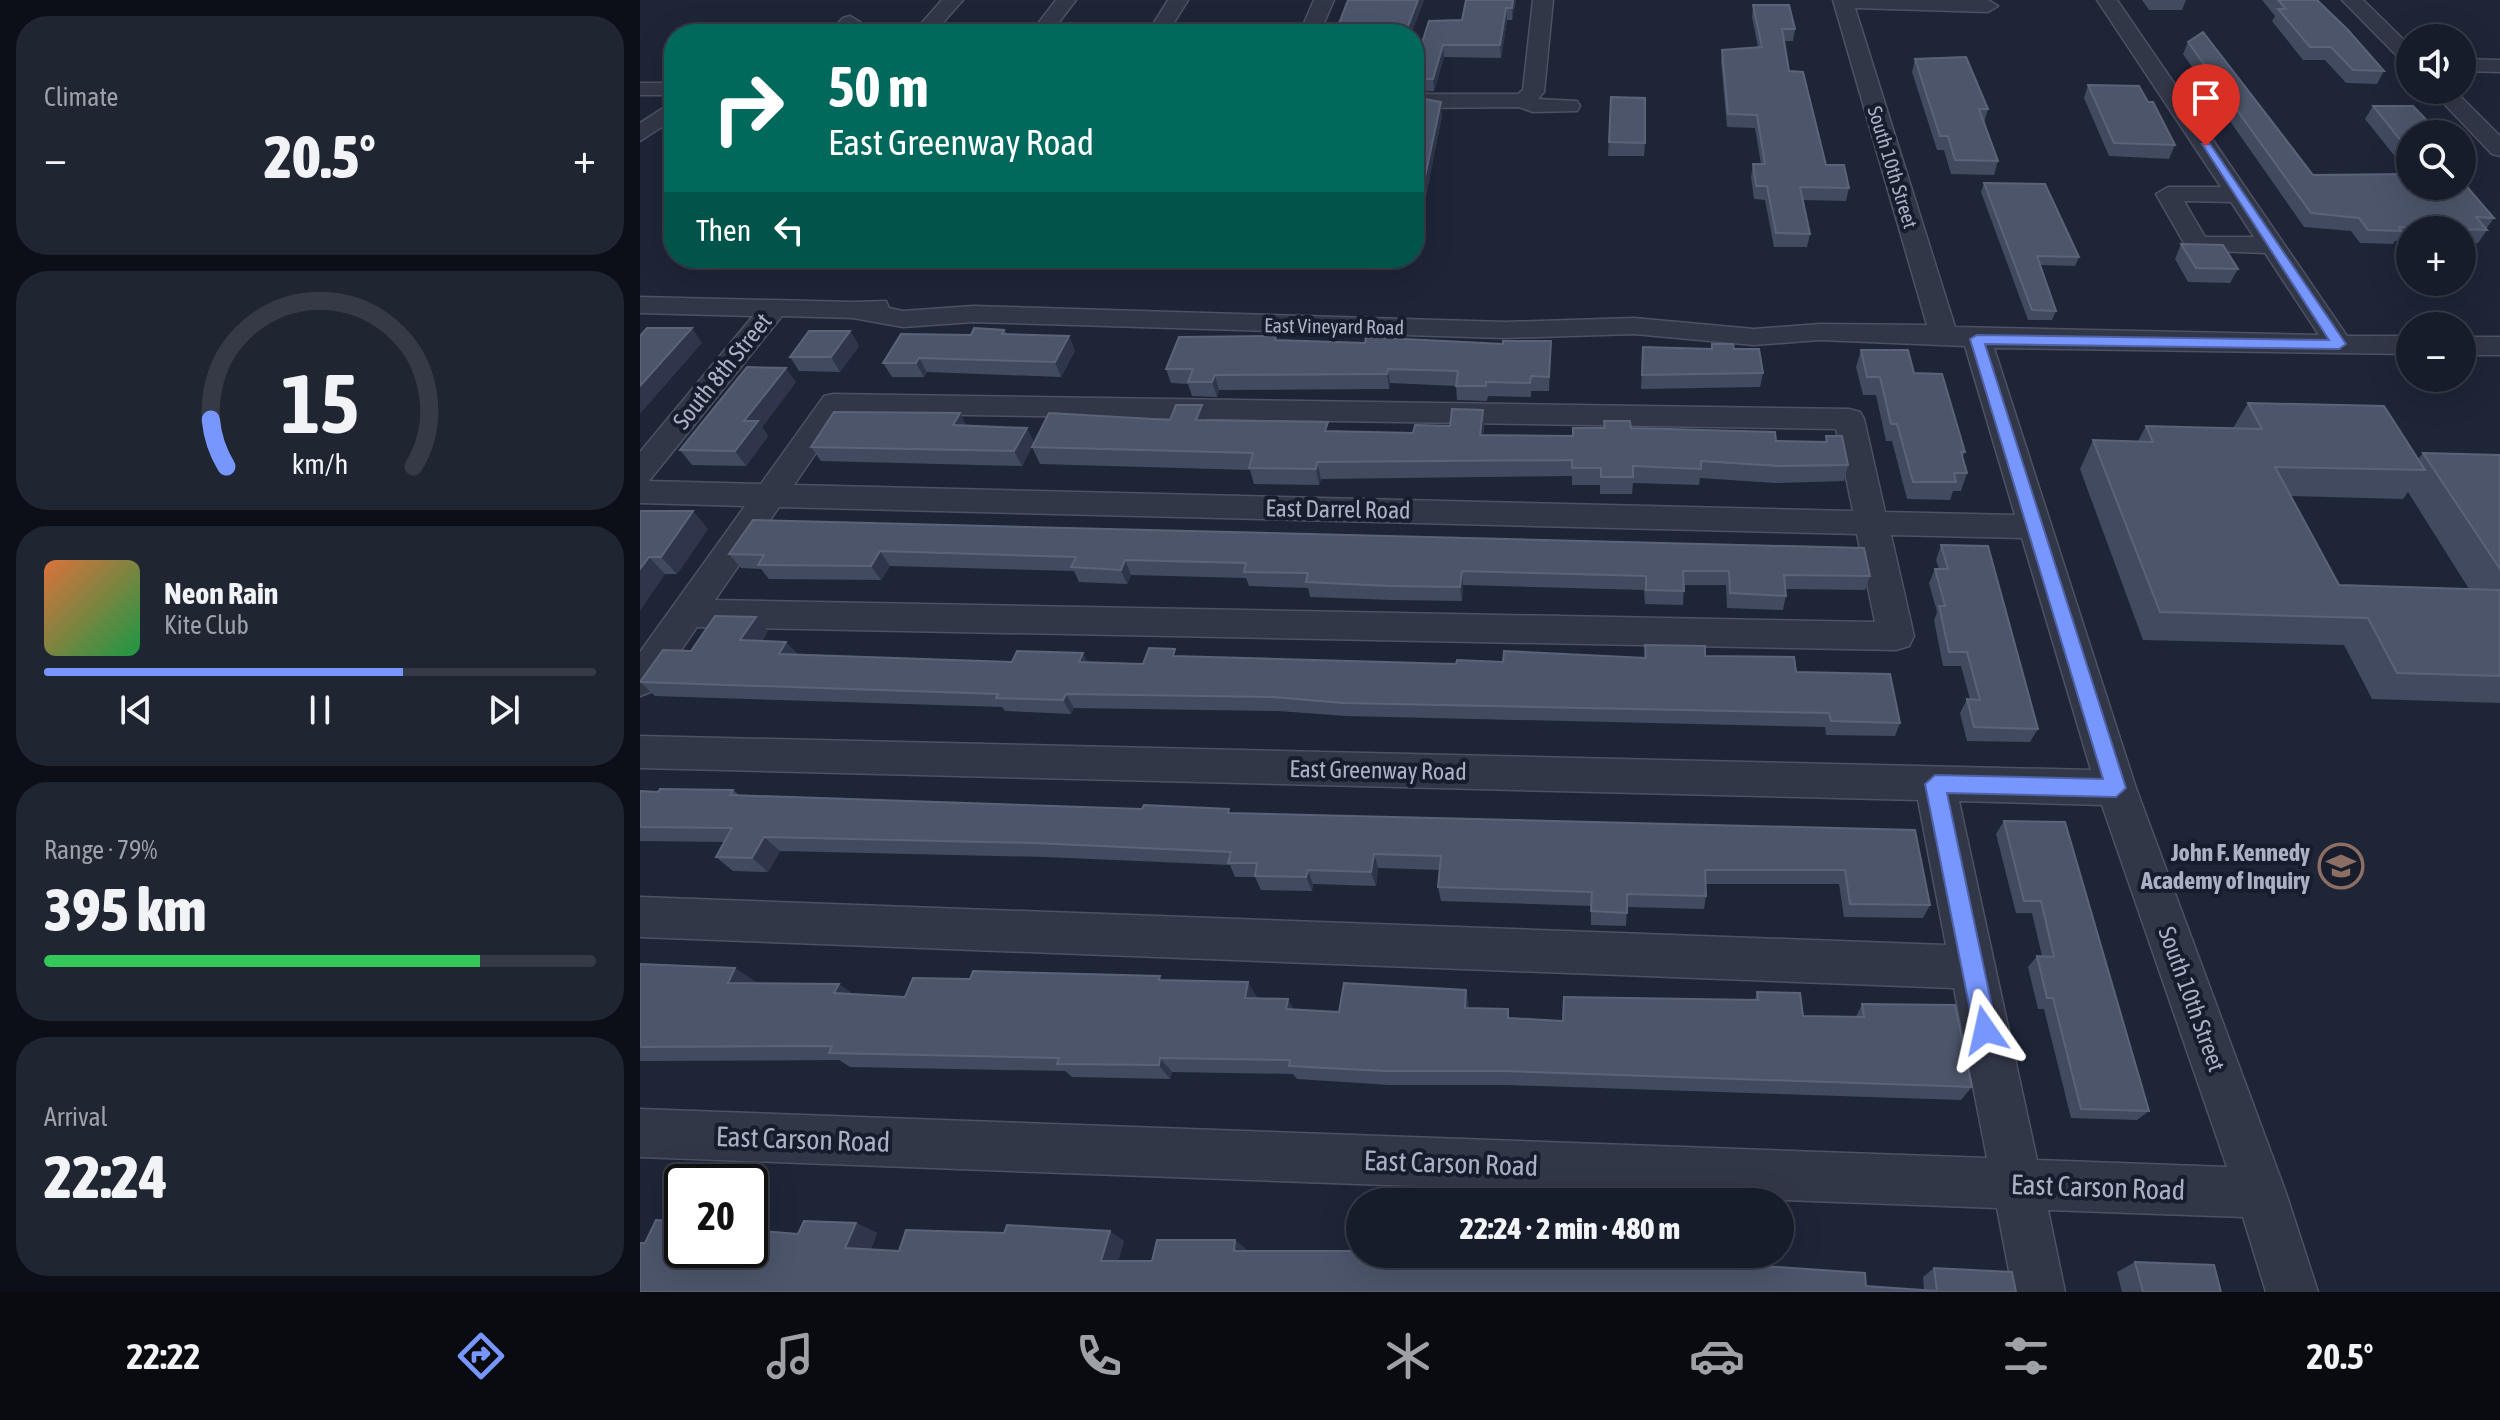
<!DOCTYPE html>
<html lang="en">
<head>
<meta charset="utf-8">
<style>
  body { margin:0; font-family:"Asap Condensed",sans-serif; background:#1f2531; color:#f1f3f6; height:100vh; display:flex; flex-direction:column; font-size:30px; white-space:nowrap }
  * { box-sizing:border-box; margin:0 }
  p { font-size:26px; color:#9ea1a8 }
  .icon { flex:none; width:44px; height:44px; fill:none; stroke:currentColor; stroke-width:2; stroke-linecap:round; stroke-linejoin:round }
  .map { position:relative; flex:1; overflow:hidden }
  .details { display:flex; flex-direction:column; gap:16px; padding:16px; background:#0c0f17; width:640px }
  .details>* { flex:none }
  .guide { position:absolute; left:24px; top:24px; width:760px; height:244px; border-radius:32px; box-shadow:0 8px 32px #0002,0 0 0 2px #353a46; background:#00695c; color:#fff; overflow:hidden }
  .fabs { position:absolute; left:1756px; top:24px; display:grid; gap:16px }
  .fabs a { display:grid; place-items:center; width:80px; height:80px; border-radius:50%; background:#161c29; box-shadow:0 8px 32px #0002,0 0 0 2px #353a46; font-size:40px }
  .speed { position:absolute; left:24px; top:1164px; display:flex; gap:16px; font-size:40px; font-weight:700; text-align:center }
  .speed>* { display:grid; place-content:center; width:104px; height:104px; border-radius:50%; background:#161c29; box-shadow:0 8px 32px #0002,0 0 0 2px #353a46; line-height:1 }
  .speed .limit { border:4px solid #111; border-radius:12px; background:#fff; color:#111 }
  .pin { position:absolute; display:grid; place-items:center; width:68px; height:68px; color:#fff; margin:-82px -34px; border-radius:50% 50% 50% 0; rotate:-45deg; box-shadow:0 0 8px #0007 }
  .pin .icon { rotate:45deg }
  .me { position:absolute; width:88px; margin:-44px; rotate:349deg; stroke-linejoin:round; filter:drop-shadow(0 0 6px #0008) }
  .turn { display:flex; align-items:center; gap:28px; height:168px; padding:0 32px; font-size:36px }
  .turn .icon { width:104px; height:104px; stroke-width:2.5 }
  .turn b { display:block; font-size:56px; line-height:68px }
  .then { display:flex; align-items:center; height:76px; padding:0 32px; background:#0003; gap:16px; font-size:30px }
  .big { font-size:60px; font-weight:800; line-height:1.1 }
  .details .card { flex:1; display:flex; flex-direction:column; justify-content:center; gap:12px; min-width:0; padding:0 28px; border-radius:32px; background:#1f2531 }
  .details .dial { align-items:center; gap:0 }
  .dial svg { height:208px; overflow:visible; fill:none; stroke:#353a46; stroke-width:7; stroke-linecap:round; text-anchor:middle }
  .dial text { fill:#f1f3f6; stroke:none }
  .song { display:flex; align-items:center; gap:24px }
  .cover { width:96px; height:96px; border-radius:12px; background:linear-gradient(135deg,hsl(20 70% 55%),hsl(140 70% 35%)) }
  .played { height:8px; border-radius:4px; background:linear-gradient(90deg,#7897fe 65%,#353a46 65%) }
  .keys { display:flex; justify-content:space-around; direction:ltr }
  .heat { display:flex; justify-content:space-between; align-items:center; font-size:44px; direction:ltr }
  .charge { height:12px; border-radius:6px; background:linear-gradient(90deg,#34c759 79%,#353a46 0) }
  .trip { position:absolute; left:706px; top:1188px; width:448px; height:80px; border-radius:40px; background:#161c29; box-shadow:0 8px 32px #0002,0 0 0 2px #353a46; font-weight:800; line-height:80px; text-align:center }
  .tab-bar { display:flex; height:128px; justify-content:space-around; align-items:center; background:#090b10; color:#9ea1a8 }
  .tab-bar .icon { width:56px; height:56px }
  .tab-bar .current { color:#7897fe }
  .tab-bar b { font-size:36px; color:#f1f3f6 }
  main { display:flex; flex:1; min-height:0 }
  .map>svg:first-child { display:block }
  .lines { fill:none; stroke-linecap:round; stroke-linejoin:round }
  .minor-casing { stroke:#4c5263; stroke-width:3 }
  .minor { fill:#323748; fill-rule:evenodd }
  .wall { fill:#424a60; fill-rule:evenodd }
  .shaded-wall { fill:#2f364b }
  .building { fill:#4d556b; stroke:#5c6379; stroke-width:2 }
  .route { fill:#7897fe; stroke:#4e62a5; stroke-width:2 }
  .labels { text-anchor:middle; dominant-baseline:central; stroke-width:8; stroke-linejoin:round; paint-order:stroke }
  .far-street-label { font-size:20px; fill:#abb1c5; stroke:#171d2c }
  .street-label { font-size:24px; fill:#abb1c5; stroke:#171d2c }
  .poi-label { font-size:24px; font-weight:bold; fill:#abb1c5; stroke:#171d2c; text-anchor:end }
  .near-street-label { font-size:28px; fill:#abb1c5; stroke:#171d2c }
</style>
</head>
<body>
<main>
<section class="details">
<div class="card"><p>Climate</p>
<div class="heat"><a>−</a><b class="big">20.5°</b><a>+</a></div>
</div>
<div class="card dial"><svg viewBox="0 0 100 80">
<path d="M14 69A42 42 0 1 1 86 69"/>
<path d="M14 69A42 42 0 0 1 8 51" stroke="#7897fe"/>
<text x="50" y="56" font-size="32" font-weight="700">15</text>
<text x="50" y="72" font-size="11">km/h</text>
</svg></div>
<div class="card">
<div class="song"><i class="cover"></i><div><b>Neon Rain</b><p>Kite Club</p></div></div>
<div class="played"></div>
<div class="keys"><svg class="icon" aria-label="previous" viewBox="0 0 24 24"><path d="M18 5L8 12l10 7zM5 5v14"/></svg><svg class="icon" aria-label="pause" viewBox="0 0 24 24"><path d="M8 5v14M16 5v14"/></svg><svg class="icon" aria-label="next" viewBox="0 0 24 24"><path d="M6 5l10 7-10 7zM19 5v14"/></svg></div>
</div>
<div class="card"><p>Range · 79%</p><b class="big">395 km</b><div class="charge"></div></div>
<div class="card"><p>Arrival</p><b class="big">22:24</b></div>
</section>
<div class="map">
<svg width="1860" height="1292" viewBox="0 0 1860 1292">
  <rect width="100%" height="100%" fill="#1e2537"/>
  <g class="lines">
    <g class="minor-casing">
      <path id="minor" d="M302,0H323L293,34H272Z
        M416,0H436L410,34H390Z
        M528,0H548L527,34H507Z
        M674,0H694L684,23L674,29L664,23Z
        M893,0H913L904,92L898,99L937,101L940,106L937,111L893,112L879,107L774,108V94H878L883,90Z
        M1193,0H1348L1358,6L1348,12L1215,8L1315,327L1679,335L1625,253L1548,250L1516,194L1528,187H1581L1457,0H1477L1707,336H1770V354L1354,348L1496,788L1646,1193L1678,1292H1626L1603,1217L1408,1210L1425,1292H1373L1357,1208L0,1157V1109L1347,1158L1314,988L0,937V897L1306,945L1278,800L0,768V736L1451,770L1382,538L1251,535L1274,636L1269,646L1256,650L57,627L13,691L0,696V652L105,506L0,503V452L113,316L0,313V297L213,302L246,301L249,308L263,311L333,306L865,322L994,318L1114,329L1180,324L1287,325ZM1544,201L1591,202L1614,237H1565ZM142,316L213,318L263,327L333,322L865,338L994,334L1114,345L1180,340L1325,346L1375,515L1245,512L1224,419L1220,412L1209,409L194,394L184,396L121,484L9,481ZM203,413L1196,429L1213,511L154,485ZM139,507L1217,534L1235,622L75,600ZM1319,801L1462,805L1587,1167L1397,1160Z
        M1702,0H1723L1770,46V64L1763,62Z
        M210,16L220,22L209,34H188L203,18Z
        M1822,59L1860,60V72L1822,71Z
        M0,83H34V95H0Z
        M1791,90H1814L1860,136V156L1852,154Z
        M34,101V119L0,141V123Z
        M1822,337H1860V355H1822Z"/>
    </g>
    <use href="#minor" class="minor"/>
  </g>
  <path class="wall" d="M708,0H784L771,34H699L698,26Z
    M876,0L872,20H867L861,58L804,57L794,91L774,92V68L822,20Z
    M1502,0H1546L1542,10H1509Z
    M1622,0H1677L1744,71L1737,84L1706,83L1685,60H1663L1632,21L1635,16Z
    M1113,5L1155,29L1153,41H1144L1149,71L1186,165L1209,188L1206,201L1163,200L1170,234L1167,247H1134L1125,200L1114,199L1111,177L1113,164H1121L1115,128L1087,127L1081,62L1082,50L1118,47L1112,17Z
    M1548,42L1673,175L1769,174L1725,119L1733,106L1770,134V186L1854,218L1846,229L1847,230L1838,243H1822V230H1770V241H1755L1753,244L1720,243L1711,231L1664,227L1543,54Z
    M1275,59L1348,109L1344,123L1358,161L1354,175L1311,174L1304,150H1297L1272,72Z
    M1448,85L1535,145L1529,159L1469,156L1444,98Z
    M774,97L802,116L783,210H774Z
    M971,97L1005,143L1004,156H968Z
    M1822,145L1835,158L1826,171H1822Z
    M1344,183L1439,257L1435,266L1400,265L1416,311L1412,320H1388L1341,192Z
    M1541,244L1598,269L1590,283L1548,282L1535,259Z
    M364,330L367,334L429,336L435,351L421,377L287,372L284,377H252L243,363L331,335Z
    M210,331L219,346L200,372L159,371L150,357Z
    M637,340L725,343L863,344L911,341L909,391H891V397L848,396L847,401L817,400L816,386L750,383L749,389L579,390L577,397L552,396L548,384L531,383L526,369Z
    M1072,344L1094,349L1123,373L1120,387L1001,389L1003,347L1071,349Z
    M1221,350L1274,373L1325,452L1322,458L1327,473L1321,491H1313L1310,500L1267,499L1252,441H1246L1236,395H1223L1216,367Z
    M156,382L122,427L128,436L106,466L52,465L40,450Z
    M1608,403L1778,459L1783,453L1860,455V703L1732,699L1704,645L1503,640L1440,469L1453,440L1498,441L1506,426L1593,428ZM1768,492L1829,589L1699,585L1651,496L1763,499Z
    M843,410L844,426L843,435L933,436L991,428L1136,441L1185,442L1186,436L1208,465L1204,481L1135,483L1060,478L1059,485L993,483L992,494H960V485H932V476L681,479L679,485L614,484L610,470L400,464L392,447L530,420H567L690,432L773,433L810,426Z
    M387,428L394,443L382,466L181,461L171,447Z
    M0,511L68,529L37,574H25L0,610Z
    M113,520L1230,576L1225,590L1146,589V596L1143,610L1087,608L1086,585H1044L1043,605L1005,604L1004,590L823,585L822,601L752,600L670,597L668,588L609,586L606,578L491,575L487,584L439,582L434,571L250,566L241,580L129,579L121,569L101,568L89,554Z
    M1301,545L1398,729L1390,742L1327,741L1320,713L1327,699H1330L1321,666H1303L1294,620L1297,612L1289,583L1295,569H1299L1296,560Z
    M128,631L122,641L146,642L157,654L372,662L443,653L447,662L503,664L538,656L816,664L1004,658L1005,645L1156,672L1260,723L1255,736L1186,735L1185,727L706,716L638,711L434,708L431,714L365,711L362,707L15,696L0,682L51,651Z
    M93,790L100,796L591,813L1275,830L1290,905L1283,918L1204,917L1199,884H1066V896L1064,909L987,907L986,926L951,925V906L801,901L798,887L800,870L738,868L736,886L673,884L672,891L621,890L615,877H595L590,865L405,857L140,851L128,872L93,871L76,857L84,842L0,841V791L18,792Z
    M1364,821L1509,1111L1497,1120L1431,1118L1404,1009H1398L1388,967L1397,956H1402L1392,913H1376L1356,834Z
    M0,964L117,983L199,984L212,994L265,997L330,979L522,980L608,982L616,998L648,999L653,1009L699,1012L829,1005V1008L868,1009L869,1018L923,1021L1115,1000L1117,992L1163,1016L1216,1017L1222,1004L1332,1087L1321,1100L867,1085H749L657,1079L653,1074L532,1072L530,1079L432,1077L425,1071L210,1067L199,1060L0,1061Z
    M216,1223L237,1233L231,1249L259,1251L484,1241L478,1261H512L595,1240L606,1249L605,1251L983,1263L1226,1286L1284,1290L1283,1277L1294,1268L1376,1292H0L5,1243L115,1231L158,1234Z
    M1495,1262L1581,1292H1482L1477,1272Z"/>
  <path class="shaded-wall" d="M778,0H784L771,34H767L766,31Z
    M873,0H876L872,20V8Z
    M866,8L867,20L861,58L860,45Z
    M803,45L804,57L794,91L793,79Z
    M801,102L802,116L783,210L781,196Z
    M52,328L62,343L0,414V386Z
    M210,331L219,346L200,372L191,357Z
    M429,336L435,351L421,377L415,362Z
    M279,358L287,372L284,377L276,363Z
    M146,368L156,382L122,427L128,436L106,466L95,451L104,421Z
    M748,369L750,383L749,389L747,374Z
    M575,375L579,390L577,397L572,382Z
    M562,405L567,422L556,420Z
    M843,410L844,426L842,451L840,435Z
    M320,413L328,428L313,425Z
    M387,428L394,443L382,466L374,451Z
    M677,462L681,479L679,485L676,469Z
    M53,511L68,529L37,574L21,557Z
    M240,551L250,566L241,580L231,566Z
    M9,557L25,574L0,610V569Z
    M485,560L491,575L487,584L481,570Z
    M822,571L823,585L822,601L820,587Z
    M116,617L128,631L113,654L100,640Z
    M146,642L158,656L139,654Z
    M443,653L450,667L439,662Z
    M426,694L434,708L431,714L423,700Z
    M124,837L140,851L128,872L112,858Z
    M734,854L738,868L736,886L731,872Z
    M668,870L673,884L672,891L666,877Z
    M95,968L118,983H88Z
    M608,982L617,997L614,1013L605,998Z
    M199,984L218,999L194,993Z
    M826,990L829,1005L828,1023L825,1008Z
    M648,999L656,1014L646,1009Z
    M520,1058L532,1072L530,1079L519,1065Z
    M216,1223L237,1233L227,1258L205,1248Z
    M470,1231L484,1241L476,1270L461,1261Z
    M595,1240L606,1249L604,1261L594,1251Z"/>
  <path class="building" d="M708,0H778L766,31L710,30L711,26H698Z
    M826,0H873L872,8H866L860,45H803L793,79H774V68L789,21L822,20Z
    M1638,0H1677L1708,30L1744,71L1713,70L1691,47H1670L1638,9H1646Z
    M1113,5H1149L1155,29H1142L1149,71L1163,72L1186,165H1204L1209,188L1160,187L1170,234L1136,233L1127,186H1116L1113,164H1125L1117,115L1088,114L1082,50L1122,47Z
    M1563,32L1673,175L1770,174V186H1822V181L1854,218L1836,217L1847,230L1759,227L1761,231L1728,230L1719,218L1671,213L1548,42Z
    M1326,57L1348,109H1339L1358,161L1315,160L1308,136H1300L1275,59Z
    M1448,85L1499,86L1508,102H1513L1535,145L1474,143Z
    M774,97L801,102L781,196L774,195Z
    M971,97L1005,98V143L969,142Z
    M1733,106H1773L1800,134H1770V152Z
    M1822,145L1835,158H1822Z
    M1344,183L1405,184L1439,257L1397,256L1416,311L1392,310Z
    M1541,244L1583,245L1598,269L1556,268Z
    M7,328H52L0,386V336Z
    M334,328L364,330L362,334L429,336L415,362L279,358L276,363H243L261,334L331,335Z
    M169,331H210L191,357H150Z
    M636,336L635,340L725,343L726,337L863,344V341H911L909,377L891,376L890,383L846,382V386H816L818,371L748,369L747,374L575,375L572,382H548L553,369H526L539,337Z
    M1072,344H1093L1094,349H1119L1123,373L1002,375L1003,347L1072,349Z
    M1221,350H1268L1274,373L1302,374L1325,452H1321L1327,473H1314L1316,482H1273L1257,424H1251L1240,377H1227Z
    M107,367L146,368L104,421H118L95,451L40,450Z
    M1608,403L1744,406L1785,470L1635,467L1699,585L1860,590V676L1757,673L1728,618L1520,612L1453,440L1513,442L1506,426L1622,429Z
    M536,405H562L556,420L688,422L685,431L773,433L775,425L810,426L812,409L843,410L840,435L933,436V428H965L964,421H990L991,428L1135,432L1136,441L1187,442L1186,436H1202L1208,465L1139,466L1061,461V469L993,466V477H961V468H932V460L677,462L676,469L609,468L613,453L392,447L409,413L530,420Z
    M194,412L320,413L313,425L387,428L374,451L171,447Z
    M1783,453L1860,455V569Z
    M0,511H53L21,557H9L0,569Z
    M113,520L1224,548L1230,576L1144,575L1146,596L1090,593L1089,571H1043L1044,591L1006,590V576L822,571L820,587L749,586L666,582L668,573L604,572L606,563L485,560L481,570L431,567L436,557L240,551L231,566L118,565L124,555L89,554Z
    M1301,545L1348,546L1398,729L1334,727L1327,699L1340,700L1327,652H1309L1299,606H1305L1295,569H1308Z
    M75,616L116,617L100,640L146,642L139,654L372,662L377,651L443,653L439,662L503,664L509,648L535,649L533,656L816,664L817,660L863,662L864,651L1006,658L1005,645L1065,646V656L1154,657L1156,672L1250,674L1260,723L1191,721L1189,713L703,703L633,697L426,694L423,700L356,698L358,694L0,682L23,650L51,651Z
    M20,789L93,790L90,795L502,809L504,805L589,809L588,813L1275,830L1290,905L1210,904L1205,870H1065L1066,896L987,894V913L951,911L952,892L798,887L801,856L734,854L731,872L668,870L666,877L615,876L617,863H588L591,852L394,843L124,837L112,858L76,857L92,828L0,827V791L18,792Z
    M1364,821L1425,822L1509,1111L1441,1109L1413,998H1407L1397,956L1414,957L1401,901H1384Z
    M0,964L95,968L88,983L199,984L194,993L265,997L273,978L330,979L333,971L520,976L519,980L608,982L605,998L648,999L646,1009L699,1012L704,983L757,986L826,990L825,1008L868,1009V1018L923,1021L924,997L1118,1000L1117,992L1160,993L1163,1016L1224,1017L1222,1004L1315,1005L1332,1087L865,1071H744L649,1066L650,1060L520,1058L519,1065L417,1064L419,1058L189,1053L192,1046L0,1047Z
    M16,1220L42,1221V1250H110V1230L158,1234L164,1221L216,1223L205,1248L259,1251L266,1230L364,1233L367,1225L470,1231L461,1261H512L517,1240H595L594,1251H720V1254H796L874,1258V1254L983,1255V1263L1108,1265L1225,1273L1226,1286L1297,1291L1294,1268L1372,1272L1376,1292H0V1243H5Z
    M1495,1262L1574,1265L1581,1292H1503Z"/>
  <path class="route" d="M1562,144H1570L1706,344L1699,349L1345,344L1486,788L1476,797L1307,793L1357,1030L1353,1038L1345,1041L1337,1038L1334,1030L1285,784L1295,775L1463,779L1330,339L1337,335L1689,340Z"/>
  <defs>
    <g id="school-ring" transform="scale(2.3)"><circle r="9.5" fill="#171d2c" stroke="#8d6e63" stroke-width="1.5"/><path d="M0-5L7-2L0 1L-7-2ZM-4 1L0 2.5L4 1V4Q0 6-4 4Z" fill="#8d6e63"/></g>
  </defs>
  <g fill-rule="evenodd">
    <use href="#school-ring" x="1701" y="866"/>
  </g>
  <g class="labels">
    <g class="far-street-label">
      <text transform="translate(1253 167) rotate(73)">South 10th Street</text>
      <text transform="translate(694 326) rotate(1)">East Vineyard Road</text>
    </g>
    <g class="street-label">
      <text transform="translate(82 371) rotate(-51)">South 8th Street</text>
      <text transform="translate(698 509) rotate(1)">East Darrel Road</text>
      <text transform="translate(738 770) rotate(1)">East Greenway Road</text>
      <text transform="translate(1552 999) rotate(70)">South 10th Street</text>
    </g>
    <g class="poi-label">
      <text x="1670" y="852">John F. Kennedy<tspan x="1670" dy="28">Academy of Inquiry</tspan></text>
    </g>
    <g class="near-street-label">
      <text transform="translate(163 1139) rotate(2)">East Carson Road</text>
      <text transform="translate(811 1163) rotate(2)">East Carson Road</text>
      <text transform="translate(1458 1187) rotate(2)">East Carson Road</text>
    </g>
  </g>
</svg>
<div class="fabs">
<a><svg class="icon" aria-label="sound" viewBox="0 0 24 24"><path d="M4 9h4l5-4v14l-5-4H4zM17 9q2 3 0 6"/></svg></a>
<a><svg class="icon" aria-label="search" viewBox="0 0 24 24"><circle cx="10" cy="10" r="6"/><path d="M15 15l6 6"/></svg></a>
<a>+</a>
<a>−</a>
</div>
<div class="speed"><div class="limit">20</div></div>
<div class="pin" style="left:1566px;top:146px;background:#d93025"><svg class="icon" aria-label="arrive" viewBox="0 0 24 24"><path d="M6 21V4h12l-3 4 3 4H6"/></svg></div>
<svg class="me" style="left:1345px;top:1030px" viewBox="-20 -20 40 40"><path d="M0-17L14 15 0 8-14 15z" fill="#7897fe" stroke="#fff" stroke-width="4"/></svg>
<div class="trip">22:24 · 2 min · 480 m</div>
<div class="guide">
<div class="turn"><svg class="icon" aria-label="right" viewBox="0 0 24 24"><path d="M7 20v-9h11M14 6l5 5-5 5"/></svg><div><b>50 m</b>East Greenway Road</div></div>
<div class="then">Then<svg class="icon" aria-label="left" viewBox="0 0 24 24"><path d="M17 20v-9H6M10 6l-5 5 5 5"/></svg></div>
</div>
</div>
</main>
<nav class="tab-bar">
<b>22:22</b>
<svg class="icon current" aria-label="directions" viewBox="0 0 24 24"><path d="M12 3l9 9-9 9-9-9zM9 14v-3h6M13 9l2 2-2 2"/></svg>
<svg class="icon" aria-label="music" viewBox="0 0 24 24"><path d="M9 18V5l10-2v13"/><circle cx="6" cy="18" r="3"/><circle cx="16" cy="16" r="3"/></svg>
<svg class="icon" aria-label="phone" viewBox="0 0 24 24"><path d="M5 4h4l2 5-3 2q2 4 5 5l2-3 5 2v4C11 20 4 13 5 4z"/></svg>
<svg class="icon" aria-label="climate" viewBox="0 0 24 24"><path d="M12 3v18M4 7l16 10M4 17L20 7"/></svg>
<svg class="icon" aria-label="car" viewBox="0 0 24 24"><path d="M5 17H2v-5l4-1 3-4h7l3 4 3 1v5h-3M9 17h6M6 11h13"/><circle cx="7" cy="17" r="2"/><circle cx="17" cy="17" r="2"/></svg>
<svg class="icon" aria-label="filters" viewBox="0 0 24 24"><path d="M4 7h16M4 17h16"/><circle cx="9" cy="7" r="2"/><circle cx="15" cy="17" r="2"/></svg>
<b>20.5°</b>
</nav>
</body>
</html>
